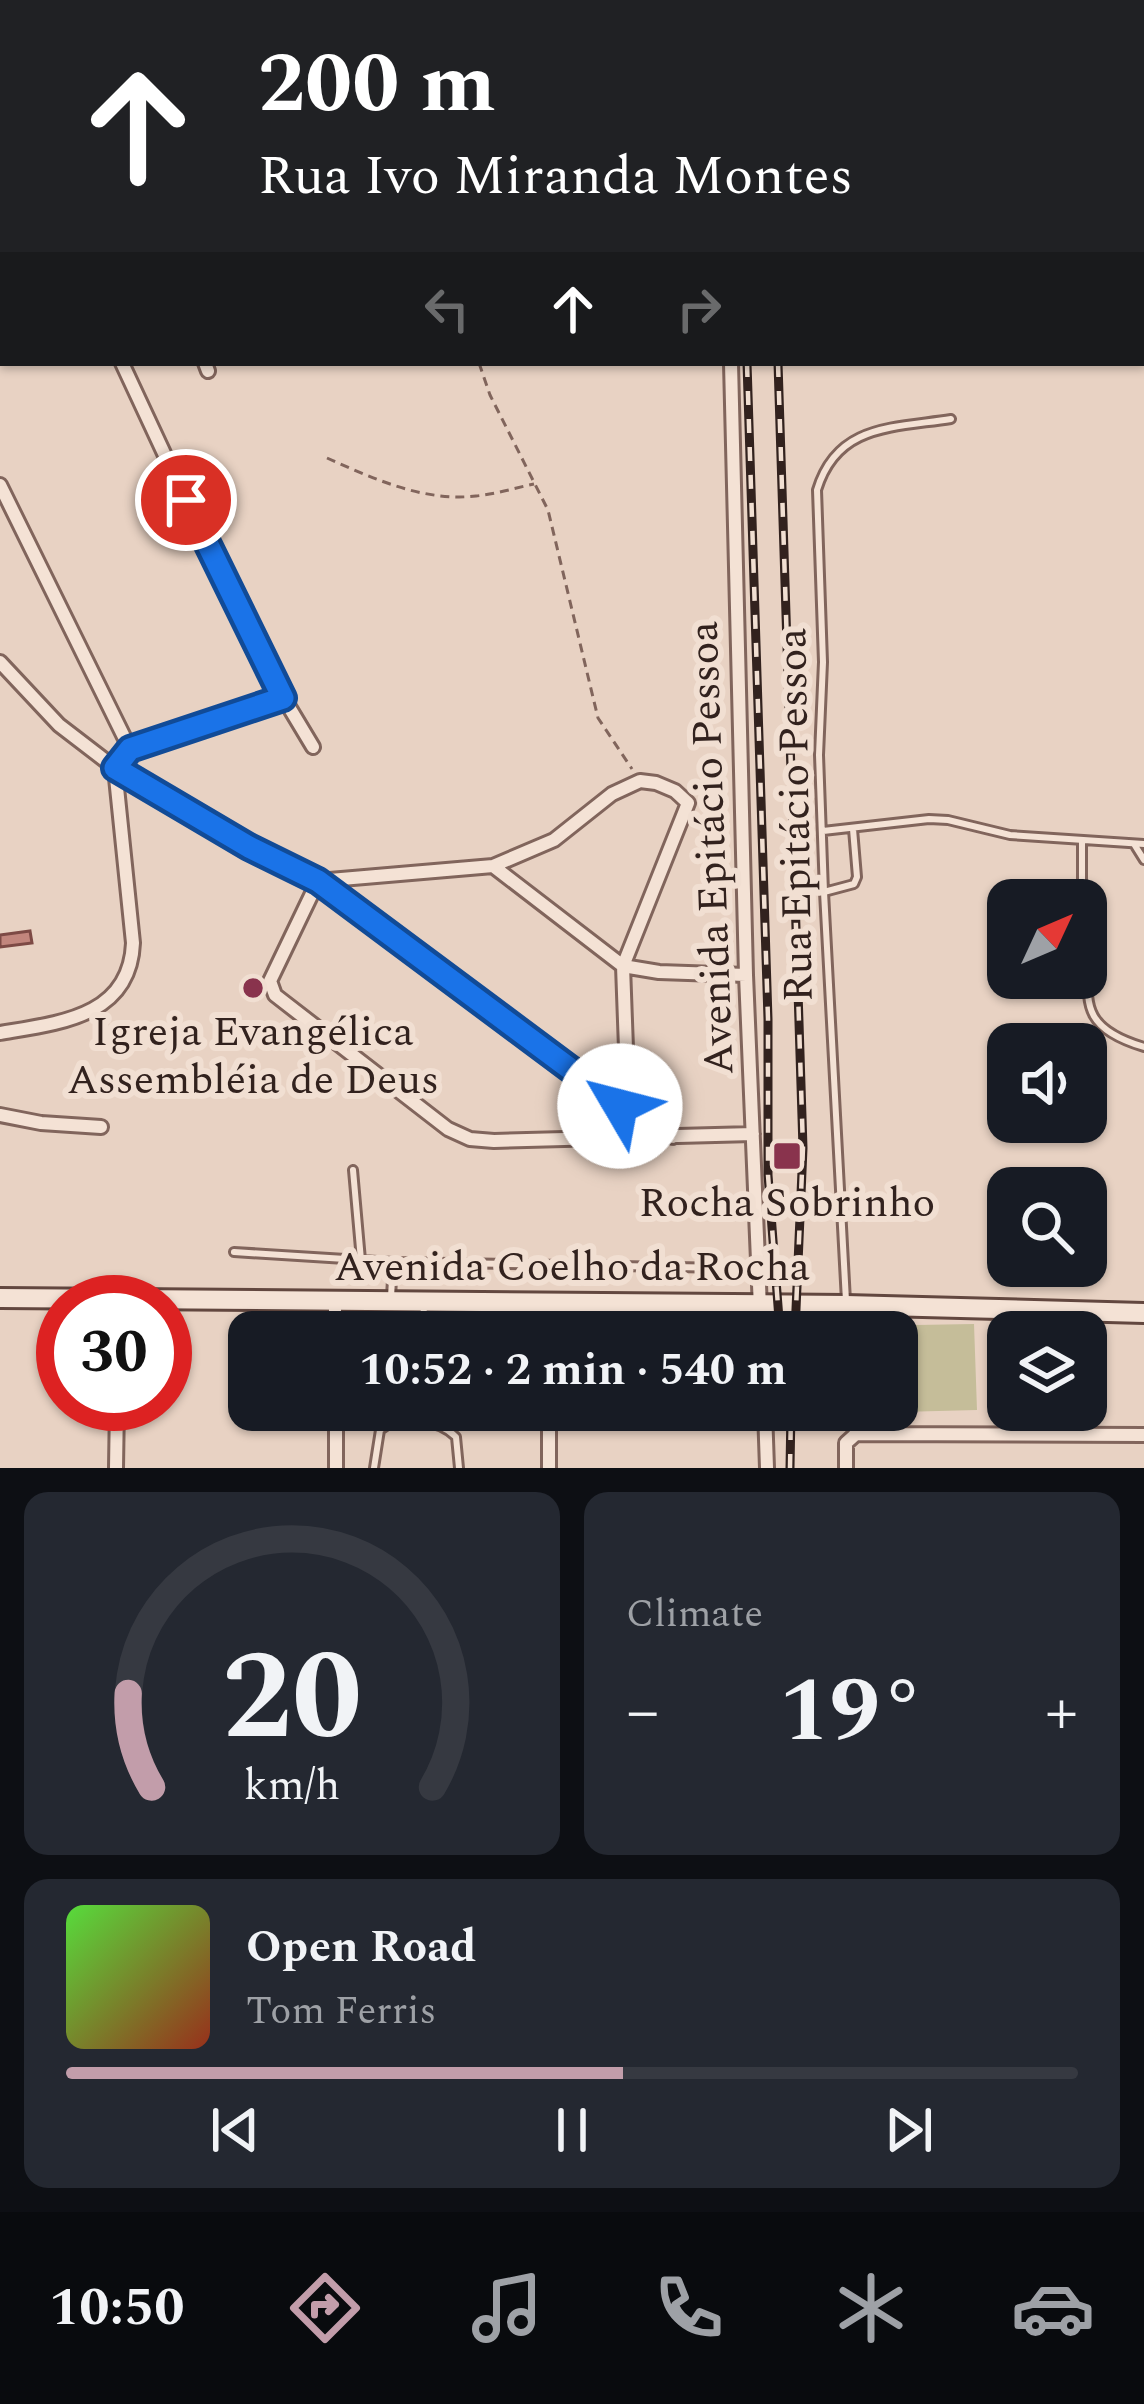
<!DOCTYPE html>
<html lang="en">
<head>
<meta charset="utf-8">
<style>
  body { margin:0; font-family:Spectral,serif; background:#242831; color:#f1f3f6; height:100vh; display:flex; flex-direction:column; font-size:45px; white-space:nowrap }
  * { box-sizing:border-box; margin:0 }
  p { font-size:39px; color:#9ea1a6 }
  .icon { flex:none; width:66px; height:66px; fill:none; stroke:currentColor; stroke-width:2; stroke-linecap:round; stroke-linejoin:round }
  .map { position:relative; height:1468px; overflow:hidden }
  .panel { display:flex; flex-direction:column; gap:24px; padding:24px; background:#0d0f14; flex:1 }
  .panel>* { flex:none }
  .banner { position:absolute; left:0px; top:0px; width:1146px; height:366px; box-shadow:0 3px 9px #0004; background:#202124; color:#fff; overflow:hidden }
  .needle { width:78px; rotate:46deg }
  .tools { position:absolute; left:987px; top:879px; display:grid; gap:24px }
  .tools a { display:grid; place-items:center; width:120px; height:120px; border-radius:24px; background:#171b24; box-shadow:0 3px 9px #0004; font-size:60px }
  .speed { position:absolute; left:36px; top:1275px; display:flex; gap:24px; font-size:60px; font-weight:700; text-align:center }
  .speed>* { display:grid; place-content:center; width:156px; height:156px; border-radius:50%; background:#171b24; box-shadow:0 3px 9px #0004; line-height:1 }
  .speed .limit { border:18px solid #d22; background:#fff; color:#111 }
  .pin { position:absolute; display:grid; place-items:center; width:102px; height:102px; color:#fff; margin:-51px; border:6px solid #fff; border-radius:50%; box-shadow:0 3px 12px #0007 }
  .me { position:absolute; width:132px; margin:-66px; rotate:307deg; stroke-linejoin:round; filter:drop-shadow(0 0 9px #0008) }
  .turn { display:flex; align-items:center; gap:42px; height:252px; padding:0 60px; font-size:54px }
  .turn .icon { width:156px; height:156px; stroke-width:2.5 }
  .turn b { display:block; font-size:84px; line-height:102px }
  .lanes { display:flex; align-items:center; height:114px; padding:0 60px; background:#0003; justify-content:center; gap:60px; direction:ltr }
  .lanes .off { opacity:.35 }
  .big { font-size:90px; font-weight:700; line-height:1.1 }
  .panel .widget { flex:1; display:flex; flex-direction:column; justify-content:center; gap:18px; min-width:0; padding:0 42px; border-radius:24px; background:#242831 }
  .panel .dial { align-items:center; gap:0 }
  .dial svg { height:312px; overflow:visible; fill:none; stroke:#363941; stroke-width:7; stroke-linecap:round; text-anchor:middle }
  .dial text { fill:#f1f3f6; stroke:none }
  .song { display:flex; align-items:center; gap:36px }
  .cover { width:144px; height:144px; border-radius:18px; background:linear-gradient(135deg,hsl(110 70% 55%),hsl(10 70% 35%)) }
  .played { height:12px; border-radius:6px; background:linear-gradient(90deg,#c29daa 55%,#363941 55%) }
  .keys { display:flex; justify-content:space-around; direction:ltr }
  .heat { display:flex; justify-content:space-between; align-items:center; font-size:66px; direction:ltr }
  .panel .tiles { flex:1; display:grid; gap:24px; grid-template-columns:1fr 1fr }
  .widget:last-child { grid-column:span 2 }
  .trip { position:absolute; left:228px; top:1311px; width:690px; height:120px; border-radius:24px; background:#171b24; box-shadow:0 3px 9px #0004; font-weight:700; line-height:120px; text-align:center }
  .tabs { display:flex; height:192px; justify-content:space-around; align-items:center; background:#090b0e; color:#9ea1a6 }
  .tabs .icon { width:84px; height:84px }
  .tabs .active { color:#c29daa }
  .tabs b { font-size:54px; color:#f1f3f6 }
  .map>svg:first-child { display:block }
  .green { fill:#c5bd99 }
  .building { fill:#c2867d; stroke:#7d4a45; stroke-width:3 }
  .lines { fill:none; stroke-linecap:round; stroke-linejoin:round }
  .lane-casing { stroke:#81655c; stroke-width:12 }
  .street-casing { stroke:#81655c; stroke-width:18 }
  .secondary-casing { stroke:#62473f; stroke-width:24 }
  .path { stroke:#81655c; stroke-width:3; stroke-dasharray:9 6; stroke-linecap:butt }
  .lane { stroke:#f4e2d5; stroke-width:6 }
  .street { stroke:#f4e2d5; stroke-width:12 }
  .secondary { stroke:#f4e2d5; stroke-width:18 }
  .rail-casing { stroke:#32221e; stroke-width:9 }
  .rail { stroke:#f1dfd2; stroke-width:4.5; stroke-dasharray:14; stroke-linecap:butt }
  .route-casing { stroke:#114b97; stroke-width:30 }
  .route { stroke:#1a73e8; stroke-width:21 }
  .poi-dot { fill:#89334d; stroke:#f1dfd2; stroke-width:4.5 }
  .labels { text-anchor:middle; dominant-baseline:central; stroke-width:12; stroke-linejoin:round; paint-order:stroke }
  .street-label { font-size:42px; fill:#32221e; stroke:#f1dfd2 }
  .poi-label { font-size:42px; fill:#32221e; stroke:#f1dfd2 }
</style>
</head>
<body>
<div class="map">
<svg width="1144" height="1468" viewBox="0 0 1144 1468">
  <rect width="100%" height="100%" fill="#e8d2c3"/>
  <path class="green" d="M974,1324L977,1410L861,1413V1410H897V1332H859V1326Z"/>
  <path class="building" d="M30,931L32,943L0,947V935Z
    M249,978L263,983L258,999L243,994Z"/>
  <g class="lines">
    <g class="lane-casing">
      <path id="lane" d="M833,0V3
        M823,831L929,819L948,820L1010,835L1144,844
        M1082,842V900
        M1134,844L1144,860
        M824,892L854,884L857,877L853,829
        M1086,926C1096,988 1064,1023 1144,1047
        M353,1170L361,1260
        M234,1252L393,1262
        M391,1297L393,1262L729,1268
        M846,1301L824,892L819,755L823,662L817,490C837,424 893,428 951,419
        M423,1304L426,1332
        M374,1468L380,1430C400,1414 439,1420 456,1437L459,1468"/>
    </g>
    <g class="street-casing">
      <path id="street" d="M159,3V0
        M736,3L737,0
        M0,7L3,12
        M0,196L3,195
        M0,354L3,353
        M122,363L216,565L283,697L313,747
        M205,363L208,371
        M731,363L746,975L761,1332
        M0,485L130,749
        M0,662L59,725L115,768L249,847L318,881L493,866L554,840L612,794L640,781L656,783L675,791L688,803L623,966L627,1076L619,1106L600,1138
        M493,866L623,966L659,972L746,975
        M0,1033C59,1023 130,1017 133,943L115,768L130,749L283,697
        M0,1115L41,1123L101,1127
        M673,1137L619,1106L318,881L270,981L275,995L448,1129L470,1139L494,1141L753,1134
        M335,1302V1332
        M846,1305L848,1332
        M1068,1311L1069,1332
        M550,1332V1302
        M336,1410V1468
        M765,1410L767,1468
        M854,1410L856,1434
        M1070,1410V1434
        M856,1434L1144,1435
        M116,1468L117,1404
        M549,1468V1410
        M846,1468V1443L856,1434"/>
    </g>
    <g class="secondary-casing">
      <path id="secondary" d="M0,1298L846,1305L1144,1313"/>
    </g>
    <path class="path" d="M479,363L490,395L548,510L598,718L632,769
      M327,458C374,479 424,502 476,496C496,494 515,488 534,484"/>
    <use href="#lane" class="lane"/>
    <use href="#street" class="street"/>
    <use href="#secondary" class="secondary"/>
    <g class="rail-casing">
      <path id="rail" d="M758,3L759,0
        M793,3L794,0
        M1143,97H1144
        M747,363L768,1019V1175L780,1332
        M778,363L803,1148L795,1332
        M790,1468L791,1410"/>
    </g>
    <use href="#rail" class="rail"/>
  </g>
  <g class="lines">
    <g class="route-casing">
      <path id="route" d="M186,500L283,698L130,749L115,768L249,847L318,881L620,1106"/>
    </g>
    <use href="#route" class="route"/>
  </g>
  <g class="poi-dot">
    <circle cx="253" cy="988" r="12"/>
    <rect x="772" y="1141" width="30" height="30" rx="6"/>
  </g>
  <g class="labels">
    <g class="street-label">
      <text transform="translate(796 815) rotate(-91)">Rua Epitácio Pessoa</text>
      <text transform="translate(712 848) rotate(-92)">Avenida Epitácio Pessoa</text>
      <text x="572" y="1267">Avenida Coelho da Rocha</text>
    </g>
    <g class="poi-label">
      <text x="253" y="1032">Igreja Evangélica<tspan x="253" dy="48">Assembléia de Deus</tspan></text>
      <text x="787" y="1203">Rocha Sobrinho</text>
    </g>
  </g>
</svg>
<div class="tools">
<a><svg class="needle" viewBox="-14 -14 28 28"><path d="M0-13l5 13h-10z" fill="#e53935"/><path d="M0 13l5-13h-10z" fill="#9ea1a6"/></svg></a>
<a><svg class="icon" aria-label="sound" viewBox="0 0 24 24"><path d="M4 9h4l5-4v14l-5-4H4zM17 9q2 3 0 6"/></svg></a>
<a><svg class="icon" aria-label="search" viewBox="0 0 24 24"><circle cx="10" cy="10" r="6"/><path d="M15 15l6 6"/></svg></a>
<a><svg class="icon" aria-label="layers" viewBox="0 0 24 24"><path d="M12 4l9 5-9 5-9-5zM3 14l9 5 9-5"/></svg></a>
</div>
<div class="speed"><div class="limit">30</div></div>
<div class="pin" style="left:186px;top:500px;background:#d93025"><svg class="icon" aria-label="arrive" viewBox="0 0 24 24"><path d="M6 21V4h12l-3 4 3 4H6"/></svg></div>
<svg class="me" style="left:620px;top:1106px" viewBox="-20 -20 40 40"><circle r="19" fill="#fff"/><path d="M0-13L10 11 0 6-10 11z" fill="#1a73e8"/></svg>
<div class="trip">10:52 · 2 min · 540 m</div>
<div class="banner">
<div class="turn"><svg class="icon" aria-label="ahead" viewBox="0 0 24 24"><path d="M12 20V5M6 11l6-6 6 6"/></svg><div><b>200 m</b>Rua Ivo Miranda Montes</div></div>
<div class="lanes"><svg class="icon off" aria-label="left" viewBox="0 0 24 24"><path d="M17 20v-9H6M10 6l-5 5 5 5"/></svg><svg class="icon" aria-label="ahead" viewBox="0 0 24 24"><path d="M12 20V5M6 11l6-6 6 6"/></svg><svg class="icon off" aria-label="right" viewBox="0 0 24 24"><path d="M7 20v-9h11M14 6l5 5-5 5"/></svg></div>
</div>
</div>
<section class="panel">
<div class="tiles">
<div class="widget dial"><svg viewBox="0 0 100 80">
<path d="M14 69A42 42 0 1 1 86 69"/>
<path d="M14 69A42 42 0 0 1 8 45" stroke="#c29daa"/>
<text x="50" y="56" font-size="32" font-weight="700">20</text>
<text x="50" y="72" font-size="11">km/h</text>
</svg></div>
<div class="widget"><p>Climate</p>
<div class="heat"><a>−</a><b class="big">19°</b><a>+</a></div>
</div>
<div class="widget">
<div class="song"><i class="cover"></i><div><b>Open Road</b><p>Tom Ferris</p></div></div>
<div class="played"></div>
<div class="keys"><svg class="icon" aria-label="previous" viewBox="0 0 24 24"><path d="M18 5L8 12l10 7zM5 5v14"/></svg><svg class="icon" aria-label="pause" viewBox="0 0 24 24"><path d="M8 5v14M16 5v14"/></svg><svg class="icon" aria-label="next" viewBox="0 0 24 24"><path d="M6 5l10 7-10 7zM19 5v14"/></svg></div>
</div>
</div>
</section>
<nav class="tabs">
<b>10:50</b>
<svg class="icon active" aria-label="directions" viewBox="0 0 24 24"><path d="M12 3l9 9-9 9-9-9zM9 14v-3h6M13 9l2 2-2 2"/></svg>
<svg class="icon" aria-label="music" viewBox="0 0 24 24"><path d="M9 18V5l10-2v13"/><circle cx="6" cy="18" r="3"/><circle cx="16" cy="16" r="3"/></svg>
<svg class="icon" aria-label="phone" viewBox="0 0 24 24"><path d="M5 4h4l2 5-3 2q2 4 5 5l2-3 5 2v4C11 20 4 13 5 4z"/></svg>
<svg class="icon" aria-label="climate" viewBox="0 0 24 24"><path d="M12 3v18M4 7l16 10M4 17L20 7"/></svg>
<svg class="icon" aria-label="car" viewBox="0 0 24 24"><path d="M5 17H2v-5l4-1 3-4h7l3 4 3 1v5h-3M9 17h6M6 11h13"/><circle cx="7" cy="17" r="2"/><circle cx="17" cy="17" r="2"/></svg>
</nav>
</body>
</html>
